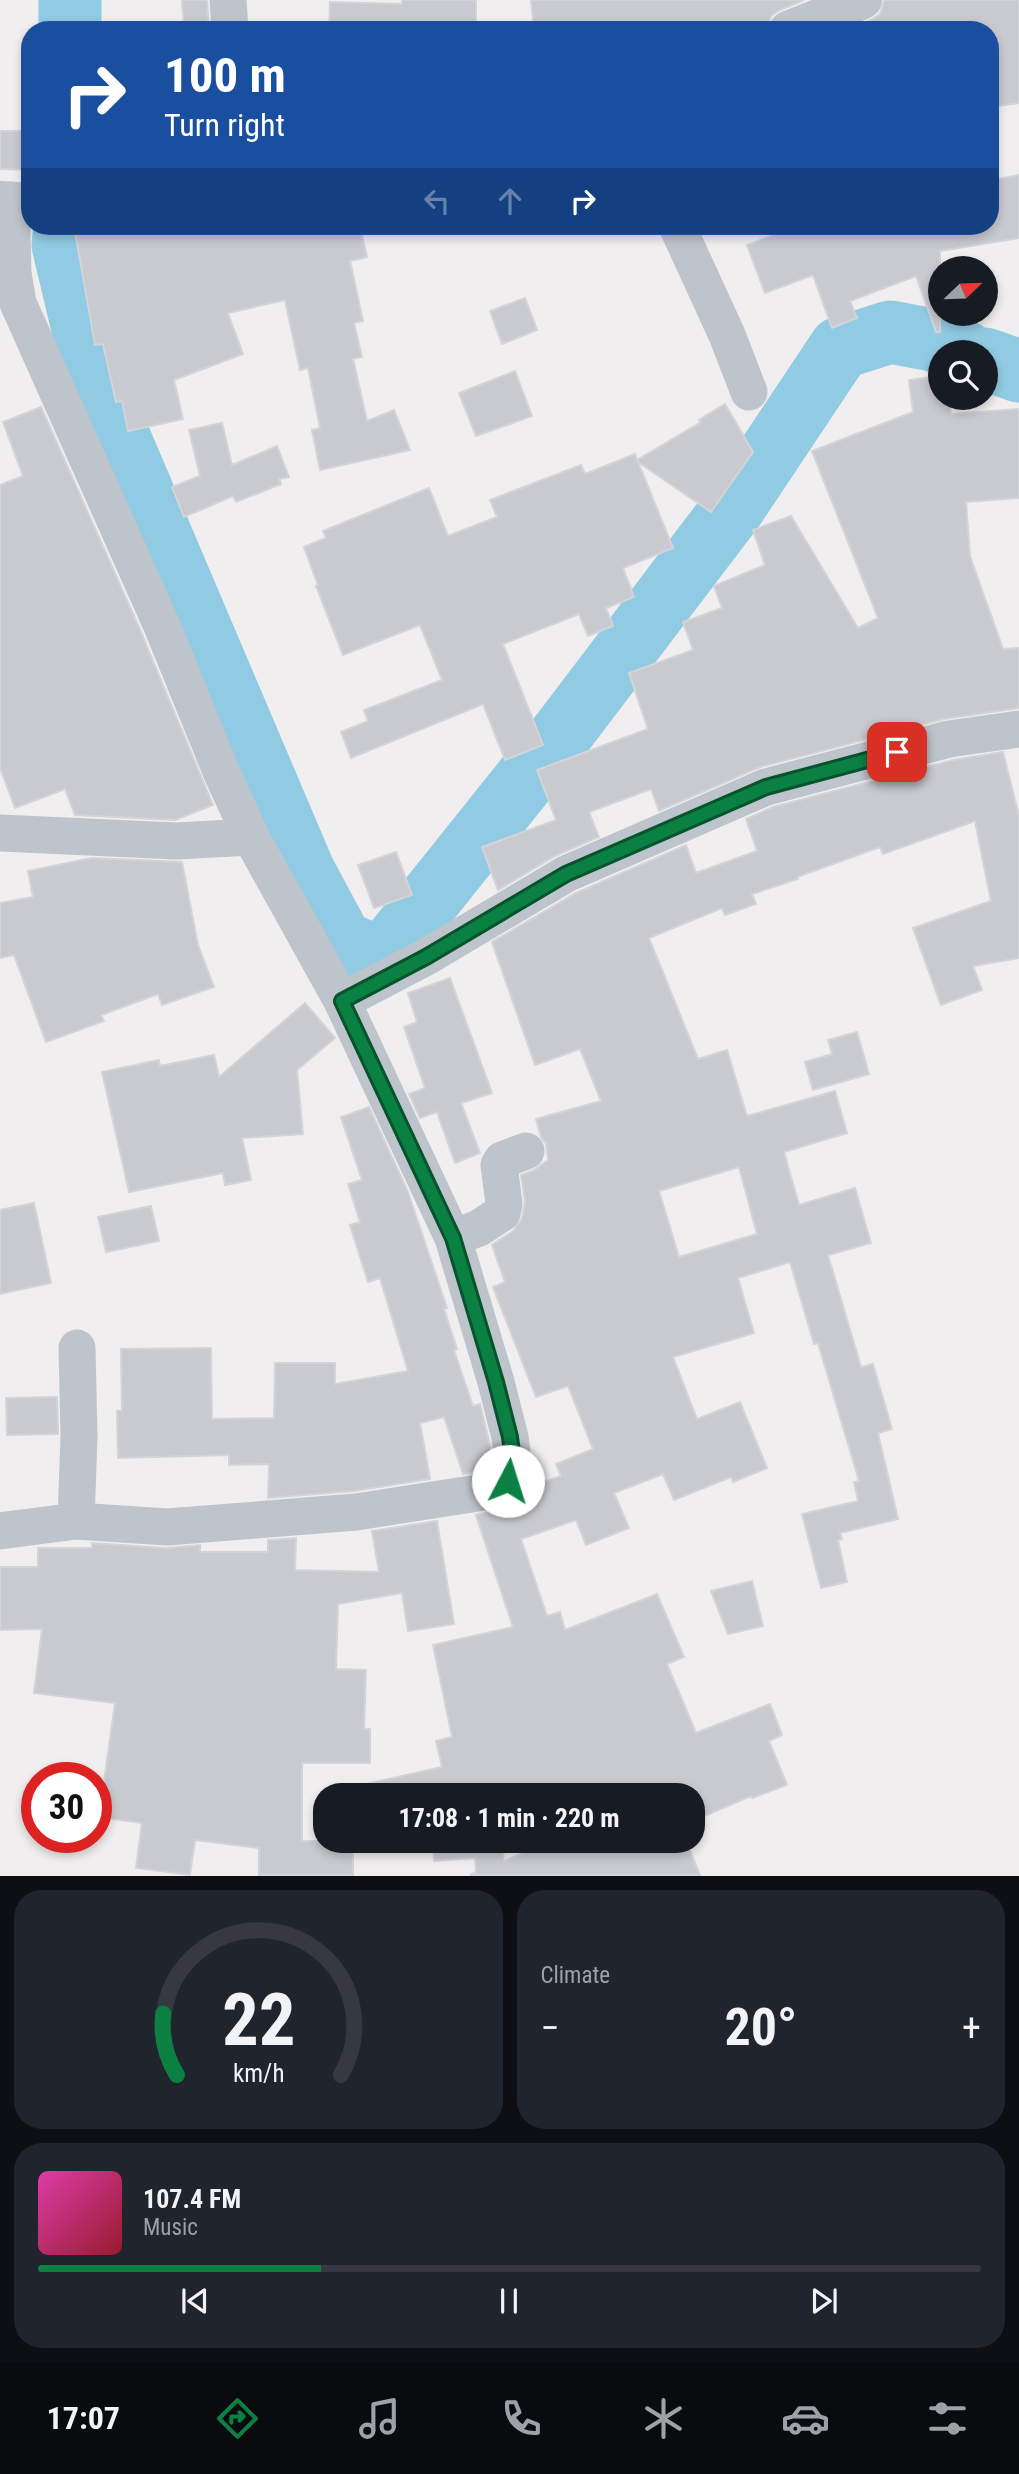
<!DOCTYPE html>
<html lang="en">
<head>
<meta charset="utf-8">
<style>
  body { margin:0; font-family:"Roboto Condensed",sans-serif; background:#20242c; color:#f1f3f6; height:100vh; display:flex; flex-direction:column; font-size:26px; white-space:nowrap }
  * { box-sizing:border-box; margin:0 }
  p { font-size:23px; color:#9ea1a6 }
  .icon { flex:none; width:38px; height:38px; fill:none; stroke:currentColor; stroke-width:2; stroke-linecap:round; stroke-linejoin:round }
  .map { position:relative; height:1876px; overflow:hidden }
  .side { display:flex; flex-direction:column; gap:14px; padding:14px; background:#0d0f14; flex:1 }
  .side>* { flex:none }
  .hud { position:absolute; left:21px; top:21px; width:978px; height:214px; border-radius:28px; box-shadow:0 4px 10px #0003; background:#1a4fa0; color:#fff; overflow:hidden }
  .needle { width:46px; rotate:67deg }
  .tools { position:absolute; left:928px; top:256px; display:grid; gap:14px }
  .tools a { display:grid; place-items:center; width:70px; height:70px; border-radius:50%; background:#171b24; box-shadow:0 4px 10px #0003; font-size:35px }
  .speed { position:absolute; left:21px; top:1762px; display:flex; gap:14px; font-size:35px; font-weight:700; text-align:center }
  .speed>* { display:grid; place-content:center; width:91px; height:91px; border-radius:50%; background:#171b24; box-shadow:0 4px 10px #0003; line-height:1 }
  .speed .limit { border:10px solid #d22; background:#fff; color:#111 }
  .pin { position:absolute; display:grid; place-items:center; width:60px; height:60px; color:#fff; margin:-30px; border-radius:14px; box-shadow:0 4px 10px #0006 }
  .me { position:absolute; width:77px; margin:-38px; rotate:5deg; stroke-linejoin:round; filter:drop-shadow(0 0 5px #0008) }
  .turn { display:flex; align-items:center; gap:24px; height:147px; padding:0 28px; font-size:32px }
  .turn .icon { width:91px; height:91px; stroke-width:2.5 }
  .turn b { display:block; font-size:49px; line-height:60px }
  .lanes { display:flex; align-items:center; height:66px; padding:0 28px; background:#0003; justify-content:center; gap:35px; direction:ltr }
  .lanes .off { opacity:.35 }
  .big { font-size:52px; font-weight:700; line-height:1.1 }
  .side .widget { flex:1; display:flex; flex-direction:column; justify-content:center; gap:10px; min-width:0; padding:0 24px; border-radius:28px; background:#20242c }
  .side .dial { align-items:center; gap:0 }
  .dial svg { height:182px; overflow:visible; fill:none; stroke:#363941; stroke-width:7; stroke-linecap:round; text-anchor:middle }
  .dial text { fill:#f1f3f6; stroke:none }
  .song { display:flex; align-items:center; gap:21px }
  .cover { width:84px; height:84px; border-radius:10px; background:linear-gradient(135deg,hsl(320 70% 55%),hsl(350 70% 35%)) }
  .played { height:7px; border-radius:4px; background:linear-gradient(90deg,#0b8043 30%,#363941 30%) }
  .keys { display:flex; justify-content:space-around; direction:ltr }
  .heat { display:flex; justify-content:space-between; align-items:center; font-size:38px; direction:ltr }
  .side .tiles { flex:1; display:grid; gap:14px; grid-template-columns:1fr 1fr }
  .widget:last-child { grid-column:span 2 }
  .trip { position:absolute; left:313px; top:1783px; width:392px; height:70px; border-radius:28px; background:#171b24; box-shadow:0 4px 10px #0003; font-weight:700; line-height:70px; text-align:center }
  .tabs { display:flex; height:112px; justify-content:space-around; align-items:center; background:#090b0e; color:#9ea1a6 }
  .tabs .icon { width:49px; height:49px }
  .tabs .on { color:#0b8043 }
  .tabs b { font-size:32px; color:#f1f3f6 }
  .map>svg:first-child { display:block }
  .lines { fill:none; stroke-linecap:round; stroke-linejoin:round }
  .river { stroke:#91cae3; stroke-width:63 }
  .building { fill:#c9cad0; stroke:#d3d4d9; stroke-width:2; fill-rule:evenodd }
  .minor { stroke:#bec4cc; stroke-width:37 }
  .tertiary { stroke:#bec4cc; stroke-width:38 }
  .route-casing { stroke:#07532c; stroke-width:18 }
  .route { stroke:#0b8043; stroke-width:12 }
</style>
</head>
<body>
<div class="map">
<svg width="1019" height="1876" viewBox="0 0 1019 1876">
  <rect width="100%" height="100%" fill="#f0eeee"/>
  <g class="lines">
    <path class="river" d="M70,0V30
      M65,226L63,245L96,383L304,872L341,941L381,960L560,736L734,507L840,348L890,332L933,340L965,352
      M985,359L1019,371"/>
  </g>
  <path class="building" d="M182,0H207L209,27L184,29Z
    M402,0H476V30H329L330,2L402,4Z
    M531,0H804L780,10L771,16L767,30H534Z
    M884,0H1019V103L990,107V30H848L871,20L880,14Z
    M0,131H30V170L0,169Z
    M1019,175V238L940,251V332H936L916,276L850,301L857,318L832,328L813,275L765,293L747,245L797,226H990V180Z
    M74,226H360L367,257L350,261L363,321L354,323L362,357L353,359L367,421L394,410L410,450L320,470L312,430L320,428L308,368L300,370L285,300L228,313L243,354L174,380L183,419L128,431L122,401L116,402L103,344L95,345Z
    M525,298L537,330L502,344L490,311Z
    M515,371L532,416L476,436L459,393Z
    M940,376V397H949L951,414L1019,409V498L966,502L970,556L1003,649L1019,648V708L944,719L760,767L659,811L651,789L589,812L599,837L555,856L498,890L482,847L556,820L537,770L648,729L629,673L693,650L683,622L722,608L714,586L765,565L753,530L791,516L858,628L878,618L812,451L913,412L909,380Z
    M725,404L753,452L711,512L638,462L673,548L623,568L634,597L606,608L613,626L588,636L579,614L503,644L543,745L505,760L483,704L351,758L341,732L368,721L364,710L442,680L420,625L343,655L316,586L318,585L304,547L326,538L323,531L429,488L448,536L497,517L490,500L581,465L585,474L635,454L637,460L701,422L699,420Z
    M41,407L138,625L213,805L175,820L75,815L65,789L15,808L0,768V485L23,476L3,422Z
    M222,423L232,465L277,446L289,477L279,479L281,484L236,502L233,496L184,517L172,487L200,476L189,430Z
    M1003,752L1019,816V958L973,966L982,990L941,1005L913,928L991,901L975,821L883,854L880,847L797,877L798,879L752,894L756,904L725,915L722,908L649,938L698,1059L727,1050L747,1116L835,1091L847,1133L784,1152L799,1205L855,1188L871,1243L828,1255L861,1367L873,1364L892,1429L878,1433L898,1519L840,1533L842,1539L838,1540L847,1582L821,1588L802,1514L858,1501L854,1482L859,1481L818,1343L814,1344L790,1262L738,1278L754,1333L673,1357L697,1419L740,1402L767,1468L733,1482L731,1477L674,1500L663,1474L614,1493L629,1528L586,1545L576,1520L521,1539L547,1616L560,1612L565,1630L657,1594L684,1657L667,1664L696,1733L770,1704L782,1735L769,1741L787,1785L752,1798L751,1796L693,1821V1796H368L366,1784L442,1767L436,1741L452,1737L433,1645L513,1627L476,1515L512,1507L523,1497L528,1487L561,1476L556,1464L593,1449L568,1386L536,1397L493,1287L505,1282L492,1245L513,1231L522,1218L525,1202L521,1175L534,1170L548,1160L546,1144L541,1137L536,1119L601,1101L580,1049L535,1065L492,942L576,893L686,845L696,873L757,851L746,819L773,807L953,760ZM739,1167L757,1234L679,1257L659,1191Z
    M396,852L412,895L374,908L358,865Z
    M92,858L182,862L198,945L214,987L162,1005L158,994L101,1015L104,1021L46,1042L14,955L0,958V903L33,897L28,871Z
    M450,978L492,1093L461,1103L480,1153L455,1163L437,1112L420,1118L409,1094L425,1088L404,1027L417,1022L408,993Z
    M305,1003L335,1038L297,1070L303,1134L242,1138L251,1180L225,1185L223,1173L129,1192L102,1072L159,1060L160,1066L214,1055L219,1077Z
    M857,1032L869,1074L813,1090L805,1062L832,1054L828,1040Z
    M369,1107L408,1192L447,1308L444,1309L457,1349L454,1350L473,1406L480,1404L489,1441L492,1459L489,1470L463,1474L444,1417L420,1423L430,1479L354,1491L268,1498L269,1464L229,1465V1455L118,1458L117,1411H122L121,1349L211,1348L212,1419L274,1418L275,1363H335V1384L408,1371L380,1278L368,1282L350,1225L360,1222L348,1184L362,1180L341,1117Z
    M34,1203L51,1283L0,1294V1210Z
    M151,1206L159,1241L106,1252L98,1217Z
    M57,1397L58,1434L7,1435L6,1398Z
    M437,1521L454,1624L408,1631L402,1593L338,1604L336,1669L366,1670L364,1729H370V1763H302V1841H353V1875H259V1848L195,1840L190,1875L136,1868L142,1823L99,1817L115,1703L34,1693L42,1629L0,1630V1567H38V1548H92V1543L166,1548L200,1545V1552H268V1540L296,1538L295,1570L379,1572L372,1531Z
    M752,1581L763,1626L728,1634L711,1591Z
    M433,1841H502L504,1861L551,1841H686L700,1875H470L476,1872L475,1858L434,1861Z"/>
  <g class="lines">
    <path class="minor" d="M228,0L230,30
      M677,226L727,335L749,392
      M0,833L176,841L251,837
      M342,1001L426,957L566,874L766,787L949,739L1019,729
      M453,1238L479,1228L502,1213L504,1204L499,1165L502,1160L526,1151
      M76,1521L79,1436L77,1348
      M0,1531L76,1521L167,1527L356,1512L497,1490L505,1487L508,1481L513,1460L510,1437L496,1382L453,1238L342,1001L251,837L221,771L162,626L18,303L13,273L11,200"/>
    <path class="tertiary" d="M788,30L863,0
      M0,200L30,202"/>
  </g>
  <g class="lines">
    <g class="route-casing">
      <path id="route" d="M508,1481L513,1460L510,1437L496,1382L453,1238L342,1001L426,957L566,874L766,787L897,752"/>
    </g>
    <use href="#route" class="route"/>
  </g>
</svg>
<div class="tools">
<a><svg class="needle" viewBox="-14 -14 28 28"><path d="M0-13l5 13h-10z" fill="#e53935"/><path d="M0 13l5-13h-10z" fill="#9ea1a6"/></svg></a>
<a><svg class="icon" aria-label="search" viewBox="0 0 24 24"><circle cx="10" cy="10" r="6"/><path d="M15 15l6 6"/></svg></a>
</div>
<div class="speed"><div class="limit">30</div></div>
<div class="pin" style="left:897px;top:752px;background:#d93025"><svg class="icon" aria-label="arrive" viewBox="0 0 24 24"><path d="M6 21V4h12l-3 4 3 4H6"/></svg></div>
<svg class="me" style="left:508px;top:1481px" viewBox="-20 -20 40 40"><circle r="19" fill="#fff"/><path d="M0-13L10 11 0 6-10 11z" fill="#0b8043"/></svg>
<div class="trip">17:08 · 1 min · 220 m</div>
<div class="hud">
<div class="turn"><svg class="icon" aria-label="right" viewBox="0 0 24 24"><path d="M7 20v-9h11M14 6l5 5-5 5"/></svg><div><b>100 m</b>Turn right</div></div>
<div class="lanes"><svg class="icon off" aria-label="left" viewBox="0 0 24 24"><path d="M17 20v-9H6M10 6l-5 5 5 5"/></svg><svg class="icon off" aria-label="ahead" viewBox="0 0 24 24"><path d="M12 20V5M6 11l6-6 6 6"/></svg><svg class="icon" aria-label="right" viewBox="0 0 24 24"><path d="M7 20v-9h11M14 6l5 5-5 5"/></svg></div>
</div>
</div>
<section class="side">
<div class="tiles">
<div class="widget dial"><svg viewBox="0 0 100 80">
<path d="M14 69A42 42 0 1 1 86 69"/>
<path d="M14 69A42 42 0 0 1 8 42" stroke="#0b8043"/>
<text x="50" y="56" font-size="32" font-weight="700">22</text>
<text x="50" y="72" font-size="11">km/h</text>
</svg></div>
<div class="widget"><p>Climate</p>
<div class="heat"><a>−</a><b class="big">20°</b><a>+</a></div>
</div>
<div class="widget">
<div class="song"><i class="cover"></i><div><b>107.4 FM</b><p>Music</p></div></div>
<div class="played"></div>
<div class="keys"><svg class="icon" aria-label="previous" viewBox="0 0 24 24"><path d="M18 5L8 12l10 7zM5 5v14"/></svg><svg class="icon" aria-label="pause" viewBox="0 0 24 24"><path d="M8 5v14M16 5v14"/></svg><svg class="icon" aria-label="next" viewBox="0 0 24 24"><path d="M6 5l10 7-10 7zM19 5v14"/></svg></div>
</div>
</div>
</section>
<nav class="tabs">
<b>17:07</b>
<svg class="icon on" aria-label="directions" viewBox="0 0 24 24"><path d="M12 3l9 9-9 9-9-9zM9 14v-3h6M13 9l2 2-2 2"/></svg>
<svg class="icon" aria-label="music" viewBox="0 0 24 24"><path d="M9 18V5l10-2v13"/><circle cx="6" cy="18" r="3"/><circle cx="16" cy="16" r="3"/></svg>
<svg class="icon" aria-label="phone" viewBox="0 0 24 24"><path d="M5 4h4l2 5-3 2q2 4 5 5l2-3 5 2v4C11 20 4 13 5 4z"/></svg>
<svg class="icon" aria-label="climate" viewBox="0 0 24 24"><path d="M12 3v18M4 7l16 10M4 17L20 7"/></svg>
<svg class="icon" aria-label="car" viewBox="0 0 24 24"><path d="M5 17H2v-5l4-1 3-4h7l3 4 3 1v5h-3M9 17h6M6 11h13"/><circle cx="7" cy="17" r="2"/><circle cx="17" cy="17" r="2"/></svg>
<svg class="icon" aria-label="filters" viewBox="0 0 24 24"><path d="M4 7h16M4 17h16"/><circle cx="9" cy="7" r="2"/><circle cx="15" cy="17" r="2"/></svg>
</nav>
</body>
</html>
